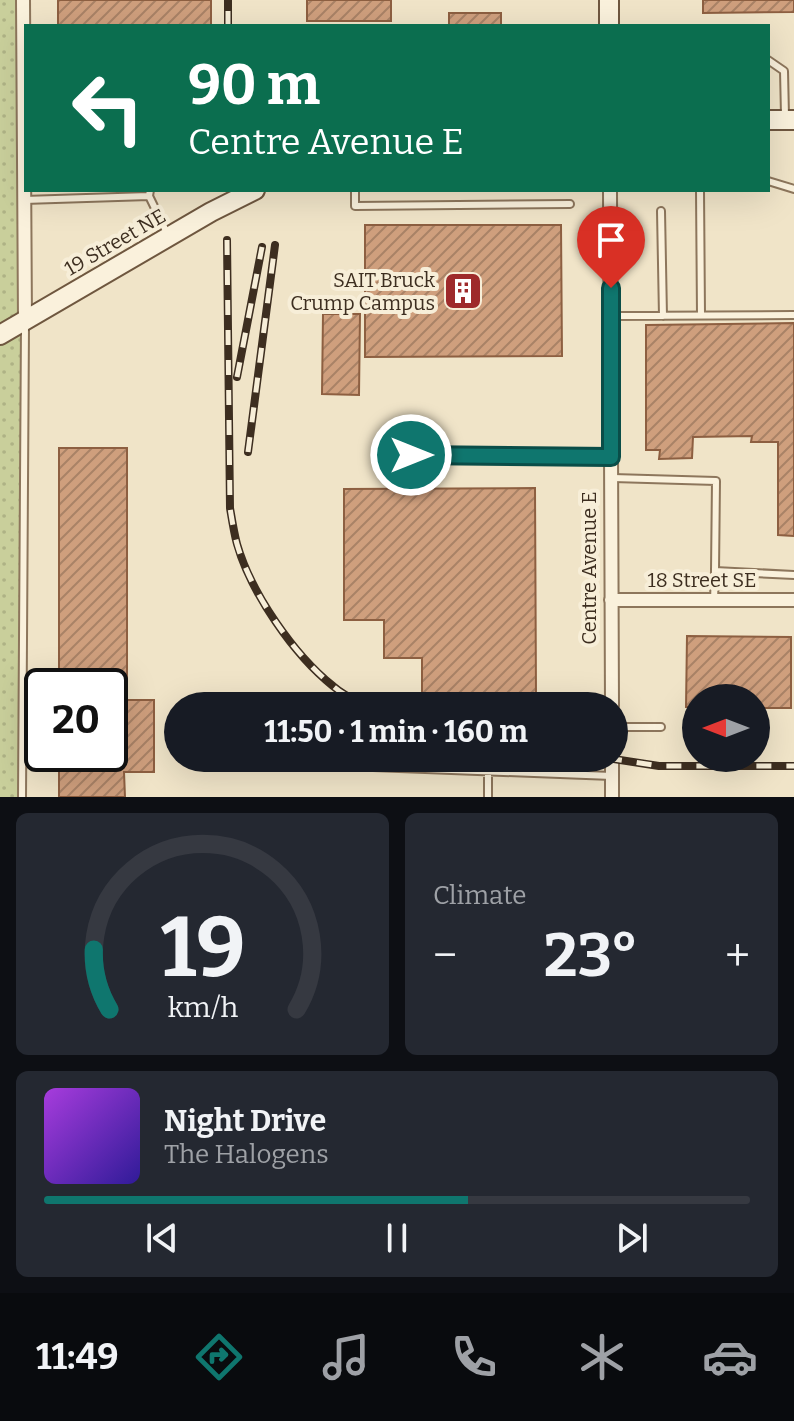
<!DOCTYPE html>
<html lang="en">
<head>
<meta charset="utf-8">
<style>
  body { margin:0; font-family:Bitter,serif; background:#242831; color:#f1f3f6; height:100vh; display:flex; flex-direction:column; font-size:30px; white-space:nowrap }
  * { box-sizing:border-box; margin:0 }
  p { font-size:26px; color:#9ea1a6 }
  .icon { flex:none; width:44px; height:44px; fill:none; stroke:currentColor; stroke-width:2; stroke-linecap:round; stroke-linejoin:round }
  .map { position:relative; height:797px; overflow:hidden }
  .details { display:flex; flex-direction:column; gap:16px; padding:16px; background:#0d0f14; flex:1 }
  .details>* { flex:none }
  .hud { position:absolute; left:24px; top:24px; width:746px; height:168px; border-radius:0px; box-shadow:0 8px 32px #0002; background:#0b6e4f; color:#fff; overflow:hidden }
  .needle { width:52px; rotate:270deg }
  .controls { position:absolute; left:682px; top:684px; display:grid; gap:16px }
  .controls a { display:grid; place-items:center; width:88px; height:88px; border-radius:50%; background:#171b24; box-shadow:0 8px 32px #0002; font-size:40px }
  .speed { position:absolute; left:24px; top:668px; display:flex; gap:16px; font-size:40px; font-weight:700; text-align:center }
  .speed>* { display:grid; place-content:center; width:104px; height:104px; border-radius:50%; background:#171b24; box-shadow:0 8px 32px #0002; line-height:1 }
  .speed .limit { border:4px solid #111; border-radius:12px; background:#fff; color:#111 }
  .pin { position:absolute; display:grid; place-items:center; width:68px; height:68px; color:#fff; margin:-82px -34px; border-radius:50% 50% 50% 0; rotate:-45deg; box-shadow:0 0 8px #0007 }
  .pin .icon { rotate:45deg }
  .me { position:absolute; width:88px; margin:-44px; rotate:90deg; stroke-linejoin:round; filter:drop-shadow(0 0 6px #0008) }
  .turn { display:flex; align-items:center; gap:28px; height:168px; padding:0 32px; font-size:36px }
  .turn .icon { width:104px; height:104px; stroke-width:2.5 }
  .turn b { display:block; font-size:56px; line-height:68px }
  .big { font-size:60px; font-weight:700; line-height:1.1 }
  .details .tile { flex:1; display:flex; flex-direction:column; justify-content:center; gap:12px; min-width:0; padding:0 28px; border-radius:12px; background:#242831 }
  .details .dial { align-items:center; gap:0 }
  .dial svg { height:208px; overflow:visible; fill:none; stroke:#363941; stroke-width:7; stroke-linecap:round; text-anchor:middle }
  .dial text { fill:#f1f3f6; stroke:none }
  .song { display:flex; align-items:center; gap:24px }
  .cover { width:96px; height:96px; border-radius:12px; background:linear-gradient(135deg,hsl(280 70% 55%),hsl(250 70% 35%)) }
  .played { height:8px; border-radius:4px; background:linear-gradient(90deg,#0f766e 60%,#363941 60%) }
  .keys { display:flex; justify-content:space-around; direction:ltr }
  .heat { display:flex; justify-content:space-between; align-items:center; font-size:44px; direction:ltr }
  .details .tiles { flex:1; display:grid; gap:16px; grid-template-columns:1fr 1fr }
  .tile:last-child { grid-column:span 2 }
  .trip { position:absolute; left:164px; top:692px; width:464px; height:80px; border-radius:40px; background:#171b24; box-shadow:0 8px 32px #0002; font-weight:700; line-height:80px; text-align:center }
  .dock { display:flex; height:128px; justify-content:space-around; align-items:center; background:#090b0e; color:#9ea1a6 }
  .dock .icon { width:56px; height:56px }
  .dock .current { color:#0f766e }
  .dock b { font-size:36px; color:#f1f3f6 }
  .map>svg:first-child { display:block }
  .park { fill:url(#park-dots) }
  .building { fill:url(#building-hatch); stroke:#8d5f41; stroke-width:2 }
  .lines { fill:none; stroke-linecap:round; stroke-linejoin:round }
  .lane-casing { stroke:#8d765c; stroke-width:10 }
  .street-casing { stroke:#8d765c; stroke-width:16 }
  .secondary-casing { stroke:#6f573f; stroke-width:22 }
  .lane { stroke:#faf1dc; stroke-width:6 }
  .street { stroke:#faf1dc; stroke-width:12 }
  .secondary { stroke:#faf1dc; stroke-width:18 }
  .rail-casing { stroke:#3d2e20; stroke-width:8 }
  .rail { stroke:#f7eed8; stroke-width:5; stroke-dasharray:15; stroke-linecap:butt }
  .route-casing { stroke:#0a4d48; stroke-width:20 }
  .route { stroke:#0f766e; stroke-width:14 }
  .labels { text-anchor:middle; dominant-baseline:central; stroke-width:8; stroke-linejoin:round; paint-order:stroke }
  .street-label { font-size:20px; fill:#3d2e20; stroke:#f7eed8 }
  .poi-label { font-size:20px; fill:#3d2e20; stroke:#f7eed8; text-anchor:end }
</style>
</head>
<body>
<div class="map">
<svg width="794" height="797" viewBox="0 0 794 797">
  <defs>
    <pattern id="park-dots" width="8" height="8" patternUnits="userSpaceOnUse" patternTransform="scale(2)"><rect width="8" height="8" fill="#c9cf9b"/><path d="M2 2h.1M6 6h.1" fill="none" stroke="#aeb285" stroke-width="1.8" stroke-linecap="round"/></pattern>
    <pattern id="building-hatch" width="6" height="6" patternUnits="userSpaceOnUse" patternTransform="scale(2)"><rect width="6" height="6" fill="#cf9f7d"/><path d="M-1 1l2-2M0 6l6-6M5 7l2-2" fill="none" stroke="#a98266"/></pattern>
  </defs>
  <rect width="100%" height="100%" fill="#f0e4c8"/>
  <path class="park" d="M0,0H23L25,321L18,797H0Z"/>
  <path class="building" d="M58,0H211V26H58Z
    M307,0H391V21H307Z
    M703,0H794V12L703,13Z
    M449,13H501V26H449Z
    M365,225H561L562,356L365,357Z
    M323,314H360L359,395L322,394Z
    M794,323V536L778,535V442H751L752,436L693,437L692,458L659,459L660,450H646V325Z
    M59,448H127V700H154V772H124L125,797H59V754H110V686H59Z
    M535,488L536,696H422V658H384V620H344V489Z
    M687,636L791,637V708H756V698H696V707H686Z"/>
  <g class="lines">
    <g class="lane-casing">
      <path id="lane" d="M768,60L784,71L785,116
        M768,181L794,189
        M150,190L149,196L167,233
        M355,190V206L570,204
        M700,190L701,315
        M24,200L149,196
        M661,211L663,316
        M611,316L794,315
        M383,455L611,457
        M613,478L716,481L715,571
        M714,600L715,571L794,575
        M614,727H661
        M373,767L612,776
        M22,797L25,325
        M488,797V771"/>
    </g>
    <g class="street-casing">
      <path id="street" d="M23,0L25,321
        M610,190L612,706
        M611,600H794
        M612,758V797"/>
    </g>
    <g class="secondary-casing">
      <path id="secondary" d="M609,0V26
        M768,120H794
        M0,335L211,212L255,190"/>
    </g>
    <use href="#lane" class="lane"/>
    <use href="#street" class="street"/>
    <use href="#secondary" class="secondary"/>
    <g class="rail-casing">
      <path id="rail" d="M228,26V0
        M227,240L230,508C232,520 234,533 237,544C251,593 294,655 333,686C342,694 354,700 365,706
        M237,377L262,247
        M248,452L275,245
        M607,758L659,766H794"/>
    </g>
    <use href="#rail" class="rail"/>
  </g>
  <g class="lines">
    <g class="route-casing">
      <path id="route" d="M411,455L611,457V288"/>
    </g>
    <use href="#route" class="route"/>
  </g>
  <defs>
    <g id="building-square" transform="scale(2)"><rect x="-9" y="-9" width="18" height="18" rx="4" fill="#9e2a2b" stroke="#f7eed8"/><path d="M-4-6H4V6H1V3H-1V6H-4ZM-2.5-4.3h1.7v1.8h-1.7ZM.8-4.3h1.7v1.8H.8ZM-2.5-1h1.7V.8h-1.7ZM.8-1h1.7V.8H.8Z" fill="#fff"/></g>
  </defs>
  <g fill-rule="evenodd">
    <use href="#building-square" x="463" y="291"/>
  </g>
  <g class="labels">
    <g class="street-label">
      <text transform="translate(115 242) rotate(-30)">19 Street NE</text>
      <text transform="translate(589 568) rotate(-90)">Centre Avenue E</text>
      <text x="702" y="580">18 Street SE</text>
    </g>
    <g class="poi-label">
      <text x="435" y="280">SAIT Bruck<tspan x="435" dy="23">Crump Campus</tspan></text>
    </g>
  </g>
</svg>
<div class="controls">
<a><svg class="needle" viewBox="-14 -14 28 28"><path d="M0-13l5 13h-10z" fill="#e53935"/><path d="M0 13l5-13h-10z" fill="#9ea1a6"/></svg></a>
</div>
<div class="speed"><div class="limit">20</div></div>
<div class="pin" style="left:611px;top:288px;background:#d93025"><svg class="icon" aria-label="arrive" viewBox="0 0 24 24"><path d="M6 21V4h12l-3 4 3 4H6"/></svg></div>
<svg class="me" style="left:411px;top:455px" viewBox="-20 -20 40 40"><circle r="17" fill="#0f766e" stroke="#fff" stroke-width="3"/><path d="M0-11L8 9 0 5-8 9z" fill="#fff"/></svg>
<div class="trip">11:50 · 1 min · 160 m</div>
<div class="hud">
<div class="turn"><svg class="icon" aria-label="left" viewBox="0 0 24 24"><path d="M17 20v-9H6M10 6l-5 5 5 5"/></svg><div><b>90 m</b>Centre Avenue E</div></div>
</div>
</div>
<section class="details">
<div class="tiles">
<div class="tile dial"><svg viewBox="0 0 100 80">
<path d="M14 69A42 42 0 1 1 86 69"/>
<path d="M14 69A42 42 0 0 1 8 46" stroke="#0f766e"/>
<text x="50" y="56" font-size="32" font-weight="700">19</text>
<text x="50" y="72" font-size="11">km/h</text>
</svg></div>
<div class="tile"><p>Climate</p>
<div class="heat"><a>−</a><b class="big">23°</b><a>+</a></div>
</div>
<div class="tile">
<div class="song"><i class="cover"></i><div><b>Night Drive</b><p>The Halogens</p></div></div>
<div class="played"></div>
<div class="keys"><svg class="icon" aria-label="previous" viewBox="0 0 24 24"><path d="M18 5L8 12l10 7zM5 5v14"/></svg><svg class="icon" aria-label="pause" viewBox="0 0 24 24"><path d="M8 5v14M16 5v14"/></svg><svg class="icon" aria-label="next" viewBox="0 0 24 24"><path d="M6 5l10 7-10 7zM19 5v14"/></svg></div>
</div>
</div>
</section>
<nav class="dock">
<b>11:49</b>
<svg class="icon current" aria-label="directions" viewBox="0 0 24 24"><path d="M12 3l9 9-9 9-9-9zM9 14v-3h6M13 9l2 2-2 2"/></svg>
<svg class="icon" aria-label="music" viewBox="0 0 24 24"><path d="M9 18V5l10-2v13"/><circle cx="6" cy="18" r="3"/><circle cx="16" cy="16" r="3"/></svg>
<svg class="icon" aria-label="phone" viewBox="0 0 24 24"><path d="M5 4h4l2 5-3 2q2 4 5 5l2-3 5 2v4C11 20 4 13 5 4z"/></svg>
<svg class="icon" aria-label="climate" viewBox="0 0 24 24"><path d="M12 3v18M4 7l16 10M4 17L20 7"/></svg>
<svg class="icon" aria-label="car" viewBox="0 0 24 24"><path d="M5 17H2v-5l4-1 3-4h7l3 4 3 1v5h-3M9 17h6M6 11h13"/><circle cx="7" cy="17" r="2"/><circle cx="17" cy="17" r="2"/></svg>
</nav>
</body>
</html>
